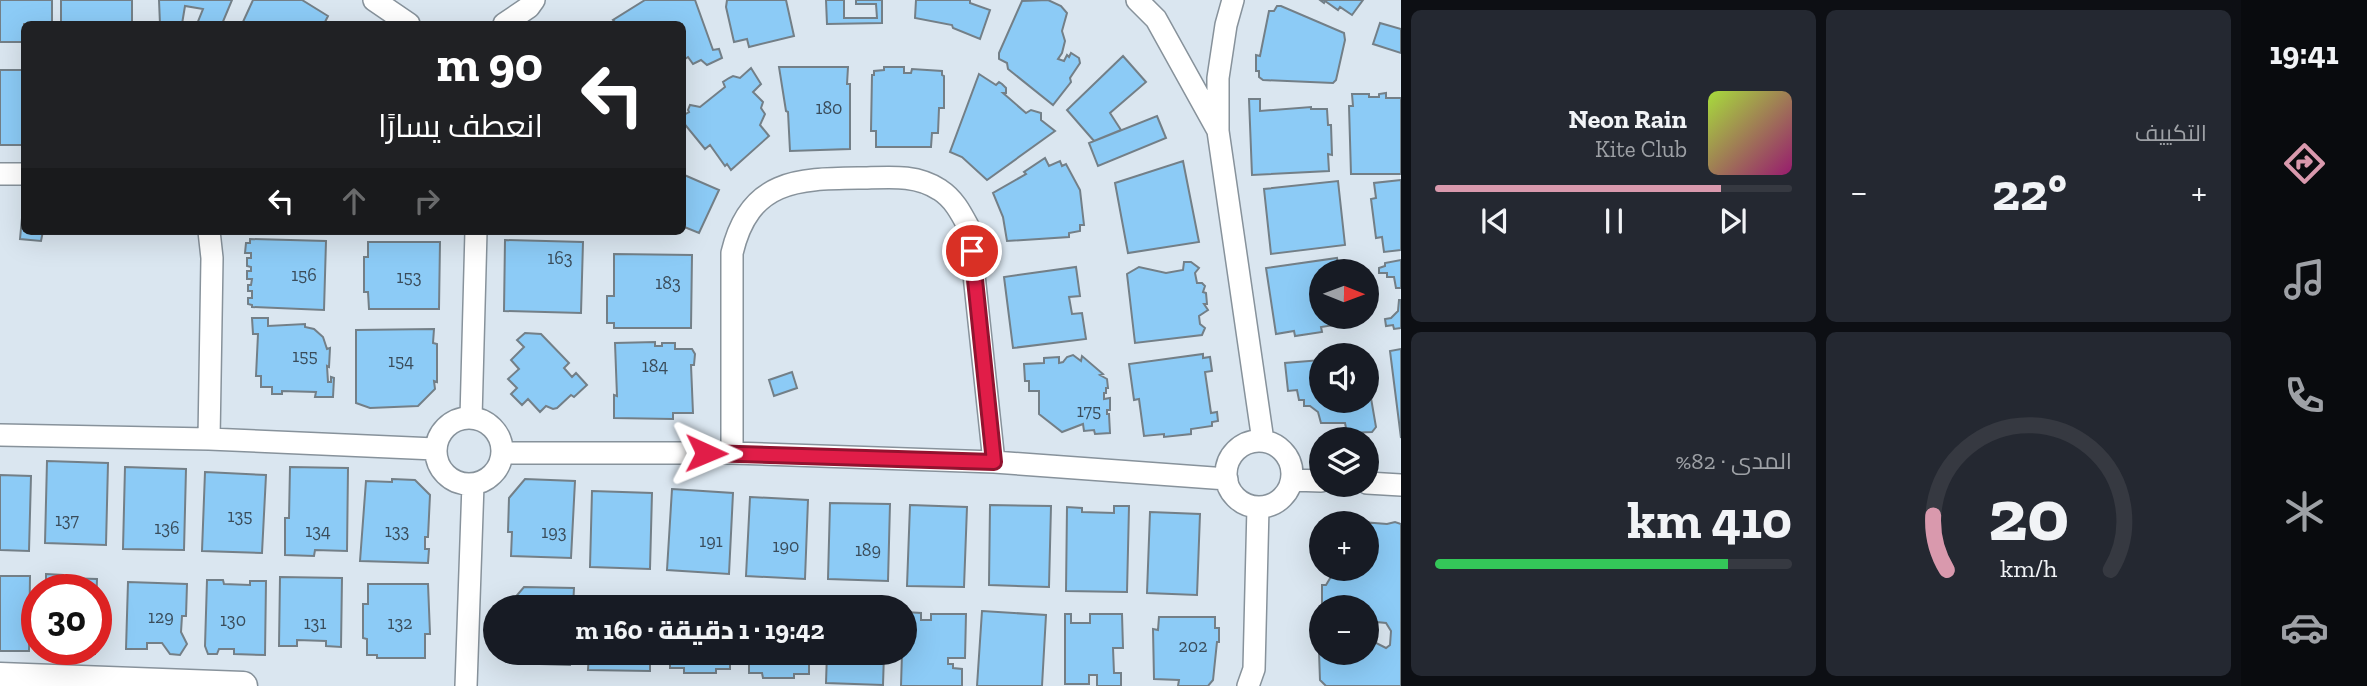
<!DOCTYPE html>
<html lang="ar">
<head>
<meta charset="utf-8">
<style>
  body { margin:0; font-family:"Zilla Slab",Cairo,serif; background:#242831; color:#f1f3f6; direction:rtl; height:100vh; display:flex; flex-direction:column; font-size:26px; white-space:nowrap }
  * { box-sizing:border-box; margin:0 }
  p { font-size:23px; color:#9ea1a6 }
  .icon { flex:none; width:38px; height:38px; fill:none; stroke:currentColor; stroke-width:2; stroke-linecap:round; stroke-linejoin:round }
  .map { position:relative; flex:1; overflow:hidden; direction:ltr }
  .side { display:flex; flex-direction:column; gap:10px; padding:10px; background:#0d0f14; width:840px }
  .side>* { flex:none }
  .guide { position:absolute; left:21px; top:21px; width:665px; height:214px; border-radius:10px; box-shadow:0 7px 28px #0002; direction:rtl; background:#202124; color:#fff; overflow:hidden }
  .needle { width:46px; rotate:91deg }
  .tools { position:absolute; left:1309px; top:259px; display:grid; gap:14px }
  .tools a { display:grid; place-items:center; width:70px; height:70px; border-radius:50%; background:#171b24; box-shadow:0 7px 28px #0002; font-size:35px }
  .speed { position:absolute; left:21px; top:574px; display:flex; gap:14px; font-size:35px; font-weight:700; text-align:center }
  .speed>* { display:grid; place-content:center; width:91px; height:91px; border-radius:50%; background:#171b24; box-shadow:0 7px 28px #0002; line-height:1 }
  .speed .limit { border:10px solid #d22; background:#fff; color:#111 }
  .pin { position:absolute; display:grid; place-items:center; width:60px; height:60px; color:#fff; margin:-30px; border:4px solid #fff; border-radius:50%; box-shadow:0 2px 7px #0007 }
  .me { position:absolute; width:77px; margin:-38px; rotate:91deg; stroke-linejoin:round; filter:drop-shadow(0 0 5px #0008) }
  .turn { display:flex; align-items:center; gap:24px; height:147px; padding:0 28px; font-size:32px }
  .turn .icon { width:91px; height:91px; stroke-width:2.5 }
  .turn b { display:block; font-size:49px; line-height:60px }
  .lanes { display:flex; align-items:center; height:66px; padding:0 28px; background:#0003; justify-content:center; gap:35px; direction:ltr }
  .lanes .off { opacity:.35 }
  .big { font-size:52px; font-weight:800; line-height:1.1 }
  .side .tile { flex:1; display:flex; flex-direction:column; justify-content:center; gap:10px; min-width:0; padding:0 24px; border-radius:10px; background:#242831 }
  .side .dial { align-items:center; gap:0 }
  .dial svg { height:182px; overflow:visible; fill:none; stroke:#363941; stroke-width:7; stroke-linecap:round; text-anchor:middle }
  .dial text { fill:#f1f3f6; stroke:none }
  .song { display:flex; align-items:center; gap:21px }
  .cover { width:84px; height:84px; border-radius:10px; background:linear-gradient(135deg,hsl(80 70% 55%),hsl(320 70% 35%)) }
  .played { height:7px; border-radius:4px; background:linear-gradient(90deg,#d999ad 80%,#363941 80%) }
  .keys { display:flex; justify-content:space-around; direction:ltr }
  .heat { display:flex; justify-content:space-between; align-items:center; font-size:38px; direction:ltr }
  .charge { height:10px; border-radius:5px; background:linear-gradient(90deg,#34c759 82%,#363941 0) }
  .side .tiles { flex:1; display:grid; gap:10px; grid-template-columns:repeat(2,1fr) }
  .trip { position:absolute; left:483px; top:595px; width:434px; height:70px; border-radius:35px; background:#171b24; box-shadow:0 7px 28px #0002; font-weight:800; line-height:70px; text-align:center; direction:rtl }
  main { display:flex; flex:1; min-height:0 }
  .dock { display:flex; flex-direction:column; width:126px; justify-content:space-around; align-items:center; background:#090b0e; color:#9ea1a6 }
  .dock .icon { width:49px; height:49px }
  .dock .selected { color:#d999ad }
  .dock b { font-size:32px; color:#f1f3f6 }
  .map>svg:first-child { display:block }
  .building { fill:#8ccbf6; stroke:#737f87; stroke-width:2 }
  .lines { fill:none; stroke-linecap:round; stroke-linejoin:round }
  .minor-casing { stroke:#87929b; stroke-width:24 }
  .tertiary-casing { stroke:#87929b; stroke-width:31 }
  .minor { stroke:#fff; stroke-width:21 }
  .tertiary { stroke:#fff; stroke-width:28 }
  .route-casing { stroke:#92132f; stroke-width:18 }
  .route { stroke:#e11d48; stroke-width:12 }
  .labels { text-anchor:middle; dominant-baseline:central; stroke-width:7; stroke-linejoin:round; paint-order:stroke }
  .number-label { font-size:18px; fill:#3a4c5a }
</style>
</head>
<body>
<main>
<nav class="dock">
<b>19:41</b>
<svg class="icon selected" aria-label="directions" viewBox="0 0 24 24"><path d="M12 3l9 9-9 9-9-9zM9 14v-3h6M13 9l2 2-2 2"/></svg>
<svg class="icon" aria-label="music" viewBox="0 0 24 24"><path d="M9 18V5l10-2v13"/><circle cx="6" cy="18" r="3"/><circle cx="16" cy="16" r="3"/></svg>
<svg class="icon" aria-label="phone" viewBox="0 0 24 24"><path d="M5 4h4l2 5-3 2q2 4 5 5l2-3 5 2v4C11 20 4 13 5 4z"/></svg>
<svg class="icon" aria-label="climate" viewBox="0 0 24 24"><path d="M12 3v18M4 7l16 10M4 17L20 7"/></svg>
<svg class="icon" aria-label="car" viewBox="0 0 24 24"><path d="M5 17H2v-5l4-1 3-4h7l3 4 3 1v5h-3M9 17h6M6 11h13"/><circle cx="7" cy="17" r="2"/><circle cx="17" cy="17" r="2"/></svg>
</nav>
<section class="side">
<div class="tiles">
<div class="tile"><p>التكييف</p>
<div class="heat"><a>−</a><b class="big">22°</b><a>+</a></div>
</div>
<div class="tile">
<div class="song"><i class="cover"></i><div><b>Neon Rain</b><p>Kite Club</p></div></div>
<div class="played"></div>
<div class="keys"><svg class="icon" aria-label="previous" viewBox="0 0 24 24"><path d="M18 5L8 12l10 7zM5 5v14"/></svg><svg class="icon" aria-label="pause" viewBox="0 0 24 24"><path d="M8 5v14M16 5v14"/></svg><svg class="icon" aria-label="next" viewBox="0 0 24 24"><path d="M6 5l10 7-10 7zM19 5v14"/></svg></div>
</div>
<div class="tile dial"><svg viewBox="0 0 100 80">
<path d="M14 69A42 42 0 1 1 86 69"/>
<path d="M14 69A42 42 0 0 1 8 45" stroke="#d999ad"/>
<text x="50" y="56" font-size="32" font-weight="700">20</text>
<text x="50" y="72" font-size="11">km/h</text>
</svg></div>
<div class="tile"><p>المدى · 82%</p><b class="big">410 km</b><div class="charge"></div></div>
</div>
</section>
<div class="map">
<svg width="1401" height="686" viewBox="0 0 1401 686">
  <rect width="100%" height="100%" fill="#dae6f0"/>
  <path class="building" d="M0,0H52V24H24V42H0Z
    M61,0H132V24H61Z
    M159,0H232L222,24H197L203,9L185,6L182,24H160Z
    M253,0H302L328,16L324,24H242Z
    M645,0H695L713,50L719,49L722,58L707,65L701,60L693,64L688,57L682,61V24H617L613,20Z
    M727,0H786L794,36L749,47L747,39L734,42L726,7Z
    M826,0H844V18H877L876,4H856V0H882V23L827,24Z
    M916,0H970V3L990,10L980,39L953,28L952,25L915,18Z
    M1048,0L1061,6L1067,13L1062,31L1065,41L1062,53L1058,59L1064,61L1067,55L1069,57L1071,53L1079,58L1080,63L1070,78L1071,82L1053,105L1008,69L1007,63L999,59V53L1022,1Z
    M1320,0H1363L1352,15L1340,7L1338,10L1325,1L1324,3Z
    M1277,6H1281L1344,33L1345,40L1336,80L1333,83L1263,80L1259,77V71H1256V55L1260,56L1269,11H1274Z
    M1380,23L1401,29V53L1373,44Z
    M1123,56L1146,82L1110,113L1121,130L1094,141L1067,110Z
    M779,67H848L847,84H850V149L790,151L788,112L786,111Z
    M884,67H904V73H911L912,69L942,71V75L944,76V108H939L938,133H932L931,147H876V131H871L872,75H874V71L884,70Z
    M751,68L761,84L753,92L763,102L761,108L765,114L760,125L769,136L731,170L727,164L725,166L710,145L705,149L682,121V116L689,112L688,110L690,105L700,107L725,87L723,82L729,78L733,76L740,78Z
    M0,70H24V145H0Z
    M979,74L996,85L999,82L1002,84L1006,88V93H1003L1026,113L1031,110L1041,113V120L1055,131L987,180L962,157L950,152Z
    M1386,93V98H1401V174H1351L1349,106H1353L1352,94H1369V97H1379V94Z
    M1249,99H1260V111L1311,107V109H1327L1328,125H1331L1332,155L1328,154L1329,171L1252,175Z
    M1157,116L1166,138L1098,166L1089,143Z
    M1045,158L1049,166L1060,161L1062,166L1066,164L1080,190L1084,225H1080V231L1069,233V237L1007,241L1003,217L993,193L1026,174L1024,172Z
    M1183,161L1199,242L1128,253L1115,183Z
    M682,174L719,190L699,233L682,226Z
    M1401,180V250L1384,252L1382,237L1376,238L1371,199L1376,198L1374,183Z
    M1338,181L1345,245L1271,254L1264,189Z
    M22,218L24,219V231H43L41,241L20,239Z
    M250,239L326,241L324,310L252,307V305L248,304V298H252V291H248V285H251L252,279H247V271H251V267L247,266V258H251V253H245L246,243H250Z
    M505,240L583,242L581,313L504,311Z
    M368,242H440L439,309H369L368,292H364V257H368Z
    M614,254L692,255L691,328H614V323H607V296H614Z
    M1337,258L1339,271H1321V317H1346L1347,323L1321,327L1322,332L1295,336L1294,331L1276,334L1266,268Z
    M1401,260V288H1396L1394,277H1387V273H1379V268L1385,266V263Z
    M1184,262H1191L1199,268L1195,273L1197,283H1202L1205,286L1203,292L1206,293L1207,304H1204L1208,310L1199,316L1200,324L1205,328L1202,335L1135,343L1127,274L1139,267L1166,273L1183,270Z
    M1076,267L1080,296L1069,297L1072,314L1082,313L1086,339L1013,348L1004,277Z
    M1399,300H1401V328L1394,329L1393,325L1386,326L1385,319L1391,318L1398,311Z
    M252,318H268V326L305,324V327L314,329L323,337L327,349L330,348L329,367L327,366L328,382H331V377L334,378L333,397H315L316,392L282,391V394H272V387H261V376H256L258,334H253Z
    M434,329L433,343L437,344V382L434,381L435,389L418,406L370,408L356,403V330Z
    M525,333L541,334L569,363L564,368L572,377L576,373L587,385L574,397L571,395L557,408L553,409L546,406L540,412L528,399L522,405L511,394L517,388L508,379L519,369L511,360L524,347L517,340Z
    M655,342V346H662V343H675V349H692L695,354L694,365H691L693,413H673V419L614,418V395L617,396L615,343Z
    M1401,349V438L1390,351Z
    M1203,354V358L1210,357L1212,371L1205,372L1211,413L1217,412L1218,421L1212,422V426L1191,429V434L1164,437V434L1144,436L1139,399L1134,400L1129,364Z
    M1073,355L1081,361L1082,356L1103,374L1100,375L1107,379L1108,388H1106V393H1104V399L1110,398V410H1107V414H1109L1110,433L1095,434L1094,430L1084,431L1083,424L1062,432L1039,414V391H1029V381H1025L1024,364L1044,363V358L1059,357V363L1063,362L1067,357Z
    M1321,360V401H1367V375L1376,427L1372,432L1347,433L1345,423H1321L1318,412L1310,406H1304V400H1299L1297,390L1288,391L1285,363Z
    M792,372L797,388L774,396L769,380Z
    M47,461L108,463L106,545L45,543Z
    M125,467L186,469L184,550L123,549Z
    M290,467L348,468L347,551L315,550L314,556L285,555V518H289Z
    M205,472L266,475L262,553L202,551Z
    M0,475L31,476L29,551L0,550Z
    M392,479L415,480L430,495L428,537H425V549H429L428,563L360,561L366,481L392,482Z
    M525,479L575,481L571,558L511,556L512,532H508L509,498Z
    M672,489L733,493L729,574L667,570Z
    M592,491L652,493L650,569L590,567Z
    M750,497L808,500L805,579L746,576Z
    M830,503L890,504L888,581L828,579Z
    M910,505L967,507L964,587L907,586Z
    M990,505L1051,506L1049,587L989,585Z
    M1114,506H1129L1127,592L1066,591L1067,507L1082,508V512L1114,513Z
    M1150,512L1200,514L1197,595L1147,593Z
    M1349,521L1387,524L1395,522L1401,524V686H1326L1320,680L1319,652L1316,649L1321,644V653H1367V637L1377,638L1376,643L1386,648L1390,645L1391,631L1386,623L1367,621V607H1322V585H1326L1332,575L1325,569H1367V523H1349Z
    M46,574L63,575V578L97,579L96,612V590H46Z
    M0,576H30L29,651H0Z
    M280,577L342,578L341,647L326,646V641L297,640V646H279Z
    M207,580H223L224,584L250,585V581H266L265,655L234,654V649H219L217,654H208L205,646Z
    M128,582L187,584L186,616H182L181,632L187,644L180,655L170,654L162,643H147V649H126Z
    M368,584H428L430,634H425V658H377V655H367V639L363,638V604H368Z
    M524,587L574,588L573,607H507Z
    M590,596L652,598V607H590Z
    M670,596H730V607H670Z
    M748,601H809V607H749Z
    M982,611L1046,615L1042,686H977Z
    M905,612L921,613V620H931V614H966L965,658H948V664H953V668L962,669V686H901L902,653H905Z
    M1065,614H1071V623H1090V614H1122L1123,648H1113L1114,673H1121V686H1097V675H1089V684H1065Z
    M1159,617H1215V628H1219V642H1217L1213,680L1208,686H1178L1179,680L1154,679L1153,629L1158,630Z
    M45,649H95V654L45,653Z
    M511,653H571L570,665L510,663Z
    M589,653H650V671L588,670Z
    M670,653H730V669H716V673H684V668H670Z
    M749,653H809V674H794V678H763L762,673H749Z
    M827,653H884L883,685L826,683Z"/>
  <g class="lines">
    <g class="minor-casing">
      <path id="minor" d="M374,0L409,24
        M1137,0L1156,19L1217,129
        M1233,0L1226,25L1218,78V131L1263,441
        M504,24L529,7L534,0
        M0,174H24
        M436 451a33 33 0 1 1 66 0a33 33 0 1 1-66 0Z
        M471,418L476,231
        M0,435L209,439L435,449
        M209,439L212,258L209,231
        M1226 474a33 33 0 1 1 66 0a33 33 0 1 1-66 0Z
        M502,453H732L994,462L1227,479
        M732,453V253C750,176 802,179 867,178C892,177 918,175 940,190C954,199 961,213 969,228L994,462
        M1292,480L1321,481
        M1367,483L1401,485
        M466,686L473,484
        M1248,686L1254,669L1258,507"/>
    </g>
    <g class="tertiary-casing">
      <path id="tertiary" d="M0,677L243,686"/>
    </g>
    <use href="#minor" class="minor"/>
    <use href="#tertiary" class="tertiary"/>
  </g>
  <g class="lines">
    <g class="route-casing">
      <path id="route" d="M706,453L994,462L972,251"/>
    </g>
    <use href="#route" class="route"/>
  </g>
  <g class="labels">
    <g class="number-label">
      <text x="829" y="108">180</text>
      <text x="560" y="258">163</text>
      <text x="304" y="275">156</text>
      <text x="409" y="277">153</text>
      <text x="668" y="283">183</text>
      <text x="305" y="356">155</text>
      <text x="401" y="361">154</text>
      <text x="655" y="366">184</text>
      <text x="1089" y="411">175</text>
      <text x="240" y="516">135</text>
      <text x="67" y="520">137</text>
      <text x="167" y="528">136</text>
      <text x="318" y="531">134</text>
      <text x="397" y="531">133</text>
      <text x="554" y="532">193</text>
      <text x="711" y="541">191</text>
      <text x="786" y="546">190</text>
      <text x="868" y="550">189</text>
      <text x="161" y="617">129</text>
      <text x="233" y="620">130</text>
      <text x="315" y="623">131</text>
      <text x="400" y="623">132</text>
      <text x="1193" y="646">202</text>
    </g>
  </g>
</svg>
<div class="tools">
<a><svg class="needle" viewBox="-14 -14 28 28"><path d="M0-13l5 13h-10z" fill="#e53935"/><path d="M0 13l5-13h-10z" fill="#9ea1a6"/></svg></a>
<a><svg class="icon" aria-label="sound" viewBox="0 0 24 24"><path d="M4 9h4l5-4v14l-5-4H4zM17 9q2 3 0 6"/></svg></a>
<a><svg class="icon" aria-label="layers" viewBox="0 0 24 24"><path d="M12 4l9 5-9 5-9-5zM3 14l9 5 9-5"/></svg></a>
<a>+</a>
<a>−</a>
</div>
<div class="speed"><div class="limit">30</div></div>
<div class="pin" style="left:972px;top:251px;background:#d93025"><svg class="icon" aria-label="arrive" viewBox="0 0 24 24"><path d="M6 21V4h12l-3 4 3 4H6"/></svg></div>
<svg class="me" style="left:706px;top:453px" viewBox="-20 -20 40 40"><path d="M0-17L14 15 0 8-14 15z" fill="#e11d48" stroke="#fff" stroke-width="4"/></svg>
<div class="trip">19:42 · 1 دقيقة · 160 m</div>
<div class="guide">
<div class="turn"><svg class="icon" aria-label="left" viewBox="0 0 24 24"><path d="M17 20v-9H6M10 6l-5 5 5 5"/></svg><div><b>90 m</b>انعطف يسارًا</div></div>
<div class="lanes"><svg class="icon" aria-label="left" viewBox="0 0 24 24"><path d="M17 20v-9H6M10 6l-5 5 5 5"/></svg><svg class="icon off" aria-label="ahead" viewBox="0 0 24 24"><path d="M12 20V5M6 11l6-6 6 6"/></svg><svg class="icon off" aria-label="right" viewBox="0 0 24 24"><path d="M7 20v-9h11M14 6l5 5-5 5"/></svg></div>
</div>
</div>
</main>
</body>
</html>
